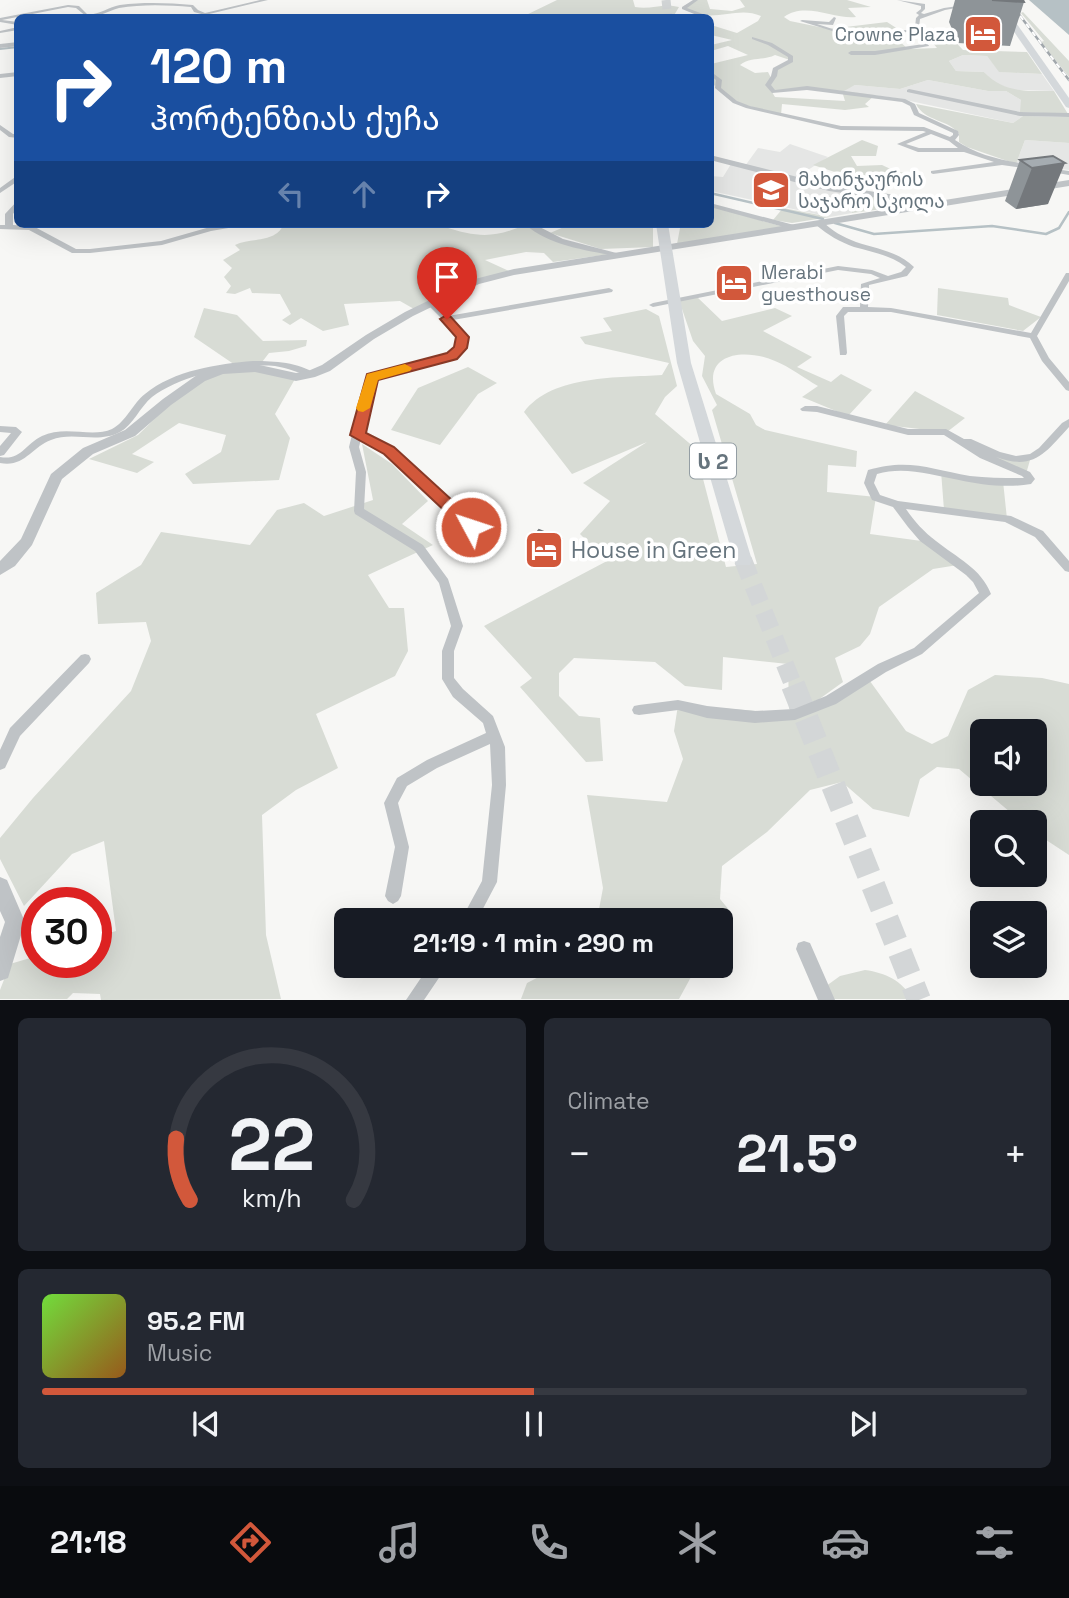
<!DOCTYPE html>
<html lang="en">
<head>
<meta charset="utf-8">
<style>
  body { margin:0; font-family:"Space Grotesk","Noto Sans Georgian",sans-serif; background:#242831; color:#f1f3f6; height:100vh; display:flex; flex-direction:column; font-size:26px; white-space:nowrap }
  * { box-sizing:border-box; margin:0 }
  p { font-size:23px; color:#9ea1a6 }
  .icon { flex:none; width:38px; height:38px; fill:none; stroke:currentColor; stroke-width:2; stroke-linecap:round; stroke-linejoin:round }
  .map { position:relative; height:1000px; overflow:hidden }
  .drawer { display:flex; flex-direction:column; gap:18px; padding:18px; background:#0d0f14; flex:1 }
  .drawer>* { flex:none }
  .top-card { position:absolute; left:14px; top:14px; width:700px; height:214px; border-radius:10px; box-shadow:0 7px 28px #0002; background:#1a4fa0; color:#fff; overflow:hidden }
  .fabs { position:absolute; left:970px; top:719px; display:grid; gap:14px }
  .fabs a { display:grid; place-items:center; width:77px; height:77px; border-radius:10px; background:#171b24; box-shadow:0 7px 28px #0002; font-size:35px }
  .speed { position:absolute; left:21px; top:887px; display:flex; gap:14px; font-size:35px; font-weight:700; text-align:center }
  .speed>* { display:grid; place-content:center; width:91px; height:91px; border-radius:50%; background:#171b24; box-shadow:0 7px 28px #0002; line-height:1 }
  .speed .limit { border:10px solid #d22; background:#fff; color:#111 }
  .pin { position:absolute; display:grid; place-items:center; width:60px; height:60px; color:#fff; margin:-72px -30px; border-radius:50% 50% 50% 0; rotate:-45deg; box-shadow:0 0 7px #0007 }
  .pin .icon { rotate:45deg }
  .me { position:absolute; width:77px; margin:-38px; rotate:310deg; stroke-linejoin:round; filter:drop-shadow(0 0 5px #0008) }
  .turn { display:flex; align-items:center; gap:24px; height:147px; padding:0 21px; font-size:32px }
  .turn .icon { width:91px; height:91px; stroke-width:2.5 }
  .turn b { display:block; font-size:49px; line-height:60px }
  .lanes { display:flex; align-items:center; height:66px; padding:0 21px; background:#0003; justify-content:center; gap:35px; direction:ltr }
  .lanes .off { opacity:.35 }
  .big { font-size:52px; font-weight:700; line-height:1.1 }
  .drawer .widget { flex:1; display:flex; flex-direction:column; justify-content:center; gap:10px; min-width:0; padding:0 24px; border-radius:10px; background:#242831 }
  .drawer .dial { align-items:center; gap:0 }
  .dial svg { height:182px; overflow:visible; fill:none; stroke:#363941; stroke-width:7; stroke-linecap:round; text-anchor:middle }
  .dial text { fill:#f1f3f6; stroke:none }
  .song { display:flex; align-items:center; gap:21px }
  .cover { width:84px; height:84px; border-radius:10px; background:linear-gradient(135deg,hsl(100 70% 55%),hsl(30 70% 35%)) }
  .played { height:7px; border-radius:4px; background:linear-gradient(90deg,#d2583b 50%,#363941 50%) }
  .keys { display:flex; justify-content:space-around; direction:ltr }
  .heat { display:flex; justify-content:space-between; align-items:center; font-size:38px; direction:ltr }
  .drawer .tiles { flex:1; display:grid; gap:18px; grid-template-columns:1fr 1fr }
  .widget:last-child { grid-column:span 2 }
  .trip { position:absolute; left:334px; top:908px; width:399px; height:70px; border-radius:10px; background:#171b24; box-shadow:0 7px 28px #0002; font-weight:700; line-height:70px; text-align:center }
  .menu { display:flex; height:112px; justify-content:space-around; align-items:center; background:#090b0e; color:#9ea1a6 }
  .menu .icon { width:49px; height:49px }
  .menu .on { color:#d2583b }
  .menu b { font-size:32px; color:#f1f3f6 }
  .map>svg:first-child { display:block }
  .built { fill:#e5e6e5 }
  .green { fill:#d8dcd5; fill-rule:evenodd }
  .water { fill:#b6c1c5 }
  .lines { fill:none; stroke-linecap:round; stroke-linejoin:round }
  .stream-far1 { stroke:#b6c1c5; stroke-width:2 }
  .stream { stroke:#b6c1c5; stroke-width:2.5 }
  .trunk-tunnel-far2 { stroke:#d3d6d7; stroke-width:9; stroke-dasharray:9 4.5; stroke-linecap:butt }
  .trunk-tunnel-far1 { stroke:#d3d6d7; stroke-width:18; stroke-dasharray:18 10; stroke-linecap:butt }
  .trunk-tunnel { stroke:#d3d6d7; stroke-width:24; stroke-dasharray:24 12; stroke-linecap:butt }
  .minor { fill:#bfc3c6; fill-rule:evenodd }
  .tertiary { fill:#bfc3c6; fill-rule:evenodd }
  .primary { fill:#d4d8db; fill-rule:evenodd }
  .trunk { fill:#d4d8db; fill-rule:evenodd }
  .rail-casing { stroke:#a1a7ac; stroke-width:2.5 }
  .rail { stroke:#fff; stroke-width:2; stroke-dasharray:5; stroke-linecap:butt }
  .wall { fill:#8e9498 }
  .shaded-wall { fill:#74787c }
  .building { fill:#a5acb1; stroke:#74787c; stroke-width:2 }
  .route { fill:#d2583b; stroke:#883926; stroke-width:2 }
  .slow { fill:#f59e0b }
  .labels { text-anchor:middle; dominant-baseline:central; stroke-width:7; stroke-linejoin:round; paint-order:stroke }
  .far-poi-label { font-size:19px; fill:#66747d; stroke:#fff; text-anchor:start }
  .shield { fill:#fff; stroke:#949ea4; stroke-width:2 }
  .shield-label { font-size:21px; font-weight:bold; fill:#66747d }
  .poi-label { font-size:23px; fill:#66747d; stroke:#fff; text-anchor:start }
</style>
</head>
<body>
<div class="map">
<svg width="1069" height="1000" viewBox="0 0 1069 1000">
  <rect width="100%" height="100%" fill="#f7f7f5"/>
  <path class="built" d="M963,55L987,56L1000,72L1042,74L1054,91L1012,90L994,82L984,72L956,71L949,61Z
    M928,80L988,91H1006L1021,100L1023,116L1013,123L896,98L842,91L855,85L900,89Z
    M1025,140L1069,143V170L1016,164Z
    M790,144L828,157L794,179L745,166L758,148L780,152Z
    M731,164L851,194L852,213L830,217L711,191V176L723,177Z"/>
  <path class="green" d="M557,0H633L635,7C651,10 662,3 679,7L673,17L589,18L572,15L570,17H522Z
    M696,0H707L710,9L732,11L745,7L740,0H847L871,7L848,8L856,17C836,20 805,1 784,17L790,21L829,29L887,22L901,31L889,32L908,49L937,48L924,32H946L963,50L1027,52L1042,74L999,72L987,56L963,55L949,61L956,71L984,72C1004,93 1026,91 1054,91L1068,114L1020,112L1021,100L1006,91H988L928,80L900,89L855,85L844,91L875,95L865,104L869,107L845,110L782,104L781,115L735,102L718,88V85L711,86V64L748,55L728,46L711,51V45L732,40L711,35V25L737,33L758,21L761,16C737,5 715,24 686,10L684,6ZM775,55L790,60L774,72L772,80L768,72L755,73L740,65C751,56 763,61 775,55ZM807,88L842,91L845,101L775,97L772,92Z
    M1023,12L1069,61V77L1041,42L1044,41L1021,13Z
    M916,104L1013,123L1023,116L1069,117V143L1025,140L1016,164L967,147L959,142V134C949,119 925,122 916,104Z
    M862,140L878,146L876,156H851L857,166L882,165L897,172L909,173L910,183L899,185L887,179L876,182L851,171L841,174L813,165Z
    M851,194L920,204L852,213Z
    M711,206L784,227L677,244L680,228L710,224Z
    M783,208L830,217L792,223L773,220Z
    M284,224H446L445,227C476,237 495,239 526,224C549,244 582,248 611,254L553,262L544,253L526,252L485,260L509,271L414,309L400,301L344,304L349,325L323,331L301,318L290,325L282,320L291,314L280,294L252,293L250,288L235,294L226,293L231,286L224,277L232,268L223,260L240,250L235,245C251,237 275,244 284,224Z
    M571,224H646L653,227V247L601,249L550,233Z
    M938,288L1008,298L1009,305L1041,317L1023,331L937,315Z
    M696,296L722,321L775,308L792,316L763,331L812,357L797,367L831,382L841,374L872,390L848,416L802,397L818,386C804,378 790,367 775,361C746,348 701,352 716,394L750,414L756,425L765,430L857,451L856,467L828,465L827,492L876,497L870,534L929,542L958,565L933,569L879,607L870,634L860,646L835,658L843,682L818,700L789,709L788,664L723,657L722,690L685,686L655,662L574,658L559,673V696L579,716L600,718L603,761L586,762L520,687L532,678L484,626L607,561L580,534L610,501L583,483L647,442L572,474L524,412C553,374 619,378 662,375L669,363L585,344L580,337L612,331L603,318L646,309L659,316L677,386L665,397L655,414L695,448L726,567L757,564L712,410L717,405L702,376L705,356L693,341L682,309L675,301Z
    M204,308L237,315L263,341L307,340L306,346L289,351L269,353L259,366L238,367L194,337Z
    M468,367L497,383L478,394L440,445L391,430L418,388Z
    M253,370L295,379L275,414L290,438L279,480L193,484L185,474L221,452L226,435L179,423L132,454L154,462L137,473L89,459L138,435L170,404L205,379L223,373Z
    M915,391L965,418L947,432L1007,458L1030,460L1026,474L946,432L885,425Z
    M362,444L392,464L428,501L402,524L433,545L368,575L389,608H404L408,651L395,676L316,714L338,768L296,790L262,815L266,935L281,999L101,1000L100,994L73,993L67,999H0V990L10,964L37,956V962H96V937L116,931L104,841L72,854L24,906L0,859V838L33,798L131,691L151,641L146,622L98,624L96,593L141,565L161,532L250,545L277,510L304,503L324,516L373,500Z
    M941,471L969,479L1003,481L1007,519L944,510Z
    M995,675L1042,678L1069,684V855L1034,832V822H1022L959,769L937,767L920,779L909,817L873,809L842,782L810,790L767,832L722,866L720,899L730,911L721,926V920H597L603,888L587,795L667,802L683,759L674,731L678,705L795,714L867,677L906,731L932,744L948,736L968,690ZM982,732H1034V784H982Z
    M560,966H697L679,999H521L527,983Z
    M865,970C886,973 901,980 913,999H827L822,989L840,976Z"/>
  <path class="water" d="M1029,0H1069V35Z"/>
  <g class="lines">
    <path class="stream-far1" d="M0,49L18,47"/>
    <path class="stream" d="M710,193L823,219
      M835,223L874,234L992,226L1046,234L1059,228L1069,212"/>
    <path class="trunk-tunnel-far2" d="M666,0L668,18"/>
    <path class="trunk-tunnel-far1" d="M743,560L794,687"/>
    <path class="trunk-tunnel" d="M793,685L919,1000"/>
    <path class="minor" d="M260,0H268L205,15L194,12L191,7C168,5 142,4 119,8C108,11 99,17 87,17L76,8L68,7L2,20L18,22V25L0,22V18L68,5L79,6L88,15C100,14 109,7 120,5C144,2 169,3 193,5L198,10L205,13Z
      M693,0H698L687,8L711,17V19L710,18H704L682,9V7Z
      M897,0L925,4V9L921,13L924,14L944,8L965,5L967,6L945,10L920,19L919,28L929,46L875,55H851L848,53L851,51H875L924,44L916,30L909,32L842,34L800,21L802,20L829,22L834,17L836,18L833,25L817,24L842,32L908,30L915,27L916,18L919,15L916,13L921,9V6Z
      M18,27V30L0,33V31Z
      M752,37L772,43L793,56V62L778,70L777,76L771,85L775,90L807,86L905,99L915,104L919,113L958,131L959,135L955,140C978,156 1005,161 1032,165L1035,167L1032,169L1002,165L933,174L931,173V171L994,162L964,152H918L897,144L926,132L923,131L841,130L746,108L733,103L715,88L716,80L710,75V71L722,80L721,88L737,101L750,106L841,126L924,127L950,137L953,135V133L914,115L910,106L902,102L807,90L772,93L765,85L771,76L773,68L788,60V57L768,45L752,39ZM931,134L949,141L958,148H919L906,144Z
      M710,54L713,55V59L710,60Z
      M18,72V76L0,78V74Z
      M909,89L1020,112L1069,113V117L1020,116L907,92V90Z
      M0,125L13,134H18V138L9,137L0,130Z
      M1048,168L1069,171V175L1046,171L1045,170Z
      M18,175V181L0,193V188Z
      M18,200V207L13,214V225L33,226L76,249H90L161,241L210,227L227,224H244L240,226L211,231L162,245L90,253H72L29,230L0,229V225H5V214Z
      M710,203L794,225L795,227L791,229L710,207Z
      M816,221H822C832,231 843,237 856,242C876,249 898,251 914,267L907,276L869,285L868,307L891,308L1031,333L1066,273H1069V281L1037,336L1049,358L1069,382V391L1066,390L1042,361L1030,338L891,312H848L844,316L847,353L846,355H840L836,316L843,307H860L861,284L880,278L871,274L838,270L653,307L649,305L653,303L838,266L872,270L888,276L901,272L906,267C891,255 872,252 854,247C840,242 828,235 816,225Z
      M525,224H534L563,239L624,255L620,257C588,250 550,247 525,224Z
      M609,288L613,290L612,292L453,320L467,336L464,348L455,358L375,379L362,432L393,448L476,527L471,531L467,530L385,452L361,439L359,447L366,472L364,509L423,545L448,579L463,626L454,651V678L463,689L493,716L505,747L506,785L497,882L477,920H461L482,881L492,785L490,744L437,768L407,786L398,803L409,847L401,896L398,901L393,904L388,901L385,896L395,847L384,803L397,778L427,760L486,733L483,723L453,697L442,679V651L451,626L439,583L415,551L355,514L354,511L356,472L349,447L366,377L368,375L449,354L456,347L459,336L428,305V301H434L448,316Z
      M253,361C274,361 298,362 316,374L311,377C299,373 288,368 275,366C238,363 182,374 152,397C140,407 133,425 120,432C98,444 73,431 51,440C32,447 24,468 0,463V457C21,461 25,444 42,436C65,425 92,438 112,429C126,422 133,403 145,394C174,370 218,364 253,361Z
      M805,406H817L908,429H946L964,439H971L1000,452L1016,456L1030,454L1039,448L1062,423L1069,419V427C1045,453 1034,471 996,457L1030,472L1035,479L1031,484C1008,488 981,485 959,480C931,475 905,466 877,474L874,483L880,495L898,501L1011,516L1043,531L1069,561V572L1065,571L1035,537L1005,522L906,509C914,521 924,532 936,541C957,558 981,568 991,594L922,654L886,672L836,704L795,720L755,723L707,718L678,710L639,715L634,714L632,710L634,706L639,705L678,700L707,706L755,711L794,709L826,696L878,664L914,648L979,593L973,582L966,575L920,541L908,527L893,507L872,500L864,483L868,470C908,458 931,469 970,476C988,478 1006,478 1024,478L1022,476L980,458L944,435H908L817,412L802,411L800,409Z
      M0,426L16,427L22,432L4,455L0,456V446L11,433L0,432Z
      M85,654L89,655L91,659L89,663L20,736L5,768L0,770V750L10,728L81,655Z
      M804,941L810,943L835,1000H818L796,949L798,943Z
      M429,966H447L424,1000H406Z"/>
    <path class="tertiary" d="M18,42V46L0,48V44Z
      M710,155L829,185L922,199L925,200L926,203L1069,180V186L514,275L479,284L413,316L374,339L330,371L315,377L296,381L255,372L223,374L205,381L171,405L135,436L93,454L62,479L32,545L15,566L0,575V561L21,539L51,474L83,448L125,430L163,399L197,375L221,367L255,364L296,373L308,371L322,365L366,335L405,312L471,280L514,269L919,204L829,191L710,160Z
      M0,877L7,880L25,922L8,978L0,981V937L5,922L0,911Z"/>
    <path class="primary" d="M992,0H1000L1069,98V108L1066,107Z"/>
    <path class="trunk" d="M656,224H668L691,363L752,560L750,565H736L734,560L677,363Z"/>
    <g class="rail-casing">
      <path id="rail" d="M1008,0L1069,80"/>
    </g>
    <use href="#rail" class="rail"/>
  </g>
  <path class="wall" d="M955,0H1023L1024,2L1010,46L958,43L949,22Z
    M1053,156L1048,204L1016,209L1005,201L1020,160Z
    M527,544L560,547L549,561L527,552Z"/>
  <path class="shaded-wall" d="M1065,163L1048,204L1016,209L1032,168Z
    M561,539L560,547L549,561V553Z"/>
  <path class="building" d="M992,0H1023L1024,2Z
    M1053,156L1065,163L1032,168L1020,160Z
    M539,530L561,539L549,553L527,544Z"/>
  <path class="route" d="M447,315L451,317L469,337L467,348L457,359L378,380L366,433L394,447L477,523L480,527L477,531H466L384,454L350,435L367,374L447,353L454,347L456,337L440,319Z"/>
  <path class="slow" d="M405,364L412,368L410,371L378,380L370,408L363,412L358,411L356,408L367,374Z"/>
  <defs>
    <g id="hotel-square" transform="scale(2.0125)"><rect x="-9" y="-9" width="18" height="18" rx="4" fill="#d2583b" stroke="#fff"/><path d="M-6-4.5h1.5V1H6V5H4.5V3h-9V5H-6ZM-4 0a1.8 1.8 0 1 1 3.6 0ZM.5 0V-2.5h3Q6-2.5 6 0Z" fill="#fff"/></g>
    <g id="school-square" transform="scale(2.0125)"><rect x="-9" y="-9" width="18" height="18" rx="4" fill="#d2583b" stroke="#fff"/><path d="M0-5L7-2L0 1L-7-2ZM-4 1L0 2.5L4 1V4Q0 6-4 4Z" fill="#fff"/></g>
  </defs>
  <g fill-rule="evenodd">
    <use href="#hotel-square" x="983" y="34"/>
    <use href="#school-square" x="771" y="190"/>
    <use href="#hotel-square" x="734" y="283"/>
    <use href="#hotel-square" x="544" y="550"/>
  </g>
  <g class="labels">
    <g class="far-poi-label">
      <text x="956" y="34" text-anchor="end">Crowne Plaza</text>
      <text x="798" y="179">მახინჯაურის<tspan x="798" dy="22">საჯარო სკოლა</tspan></text>
      <text x="761" y="272">Merabi<tspan x="761" dy="22">guesthouse</tspan></text>
    </g>
    <rect class="shield" x="690" y="443.5" width="46" height="35" rx="5"/>
    <g class="shield-label">
      <text x="713" y="461">ს 2</text>
    </g>
    <g class="poi-label">
      <text x="571" y="550">House in Green</text>
    </g>
  </g>
</svg>
<div class="fabs">
<a><svg class="icon" aria-label="sound" viewBox="0 0 24 24"><path d="M4 9h4l5-4v14l-5-4H4zM17 9q2 3 0 6"/></svg></a>
<a><svg class="icon" aria-label="search" viewBox="0 0 24 24"><circle cx="10" cy="10" r="6"/><path d="M15 15l6 6"/></svg></a>
<a><svg class="icon" aria-label="layers" viewBox="0 0 24 24"><path d="M12 4l9 5-9 5-9-5zM3 14l9 5 9-5"/></svg></a>
</div>
<div class="speed"><div class="limit">30</div></div>
<div class="pin" style="left:447px;top:319px;background:#d93025"><svg class="icon" aria-label="arrive" viewBox="0 0 24 24"><path d="M6 21V4h12l-3 4 3 4H6"/></svg></div>
<svg class="me" style="left:471px;top:527px" viewBox="-20 -20 40 40"><circle r="17" fill="#d2583b" stroke="#fff" stroke-width="3"/><path d="M0-11L8 9 0 5-8 9z" fill="#fff"/></svg>
<div class="trip">21:19 · 1 min · 290 m</div>
<div class="top-card">
<div class="turn"><svg class="icon" aria-label="right" viewBox="0 0 24 24"><path d="M7 20v-9h11M14 6l5 5-5 5"/></svg><div><b>120 m</b>ჰორტენზიას ქუჩა</div></div>
<div class="lanes"><svg class="icon off" aria-label="left" viewBox="0 0 24 24"><path d="M17 20v-9H6M10 6l-5 5 5 5"/></svg><svg class="icon off" aria-label="ahead" viewBox="0 0 24 24"><path d="M12 20V5M6 11l6-6 6 6"/></svg><svg class="icon" aria-label="right" viewBox="0 0 24 24"><path d="M7 20v-9h11M14 6l5 5-5 5"/></svg></div>
</div>
</div>
<section class="drawer">
<div class="tiles">
<div class="widget dial"><svg viewBox="0 0 100 80">
<path d="M14 69A42 42 0 1 1 86 69"/>
<path d="M14 69A42 42 0 0 1 8 42" stroke="#d2583b"/>
<text x="50" y="56" font-size="32" font-weight="700">22</text>
<text x="50" y="72" font-size="11">km/h</text>
</svg></div>
<div class="widget"><p>Climate</p>
<div class="heat"><a>−</a><b class="big">21.5°</b><a>+</a></div>
</div>
<div class="widget">
<div class="song"><i class="cover"></i><div><b>95.2 FM</b><p>Music</p></div></div>
<div class="played"></div>
<div class="keys"><svg class="icon" aria-label="previous" viewBox="0 0 24 24"><path d="M18 5L8 12l10 7zM5 5v14"/></svg><svg class="icon" aria-label="pause" viewBox="0 0 24 24"><path d="M8 5v14M16 5v14"/></svg><svg class="icon" aria-label="next" viewBox="0 0 24 24"><path d="M6 5l10 7-10 7zM19 5v14"/></svg></div>
</div>
</div>
</section>
<nav class="menu">
<b>21:18</b>
<svg class="icon on" aria-label="directions" viewBox="0 0 24 24"><path d="M12 3l9 9-9 9-9-9zM9 14v-3h6M13 9l2 2-2 2"/></svg>
<svg class="icon" aria-label="music" viewBox="0 0 24 24"><path d="M9 18V5l10-2v13"/><circle cx="6" cy="18" r="3"/><circle cx="16" cy="16" r="3"/></svg>
<svg class="icon" aria-label="phone" viewBox="0 0 24 24"><path d="M5 4h4l2 5-3 2q2 4 5 5l2-3 5 2v4C11 20 4 13 5 4z"/></svg>
<svg class="icon" aria-label="climate" viewBox="0 0 24 24"><path d="M12 3v18M4 7l16 10M4 17L20 7"/></svg>
<svg class="icon" aria-label="car" viewBox="0 0 24 24"><path d="M5 17H2v-5l4-1 3-4h7l3 4 3 1v5h-3M9 17h6M6 11h13"/><circle cx="7" cy="17" r="2"/><circle cx="17" cy="17" r="2"/></svg>
<svg class="icon" aria-label="filters" viewBox="0 0 24 24"><path d="M4 7h16M4 17h16"/><circle cx="9" cy="7" r="2"/><circle cx="15" cy="17" r="2"/></svg>
</nav>
</body>
</html>
